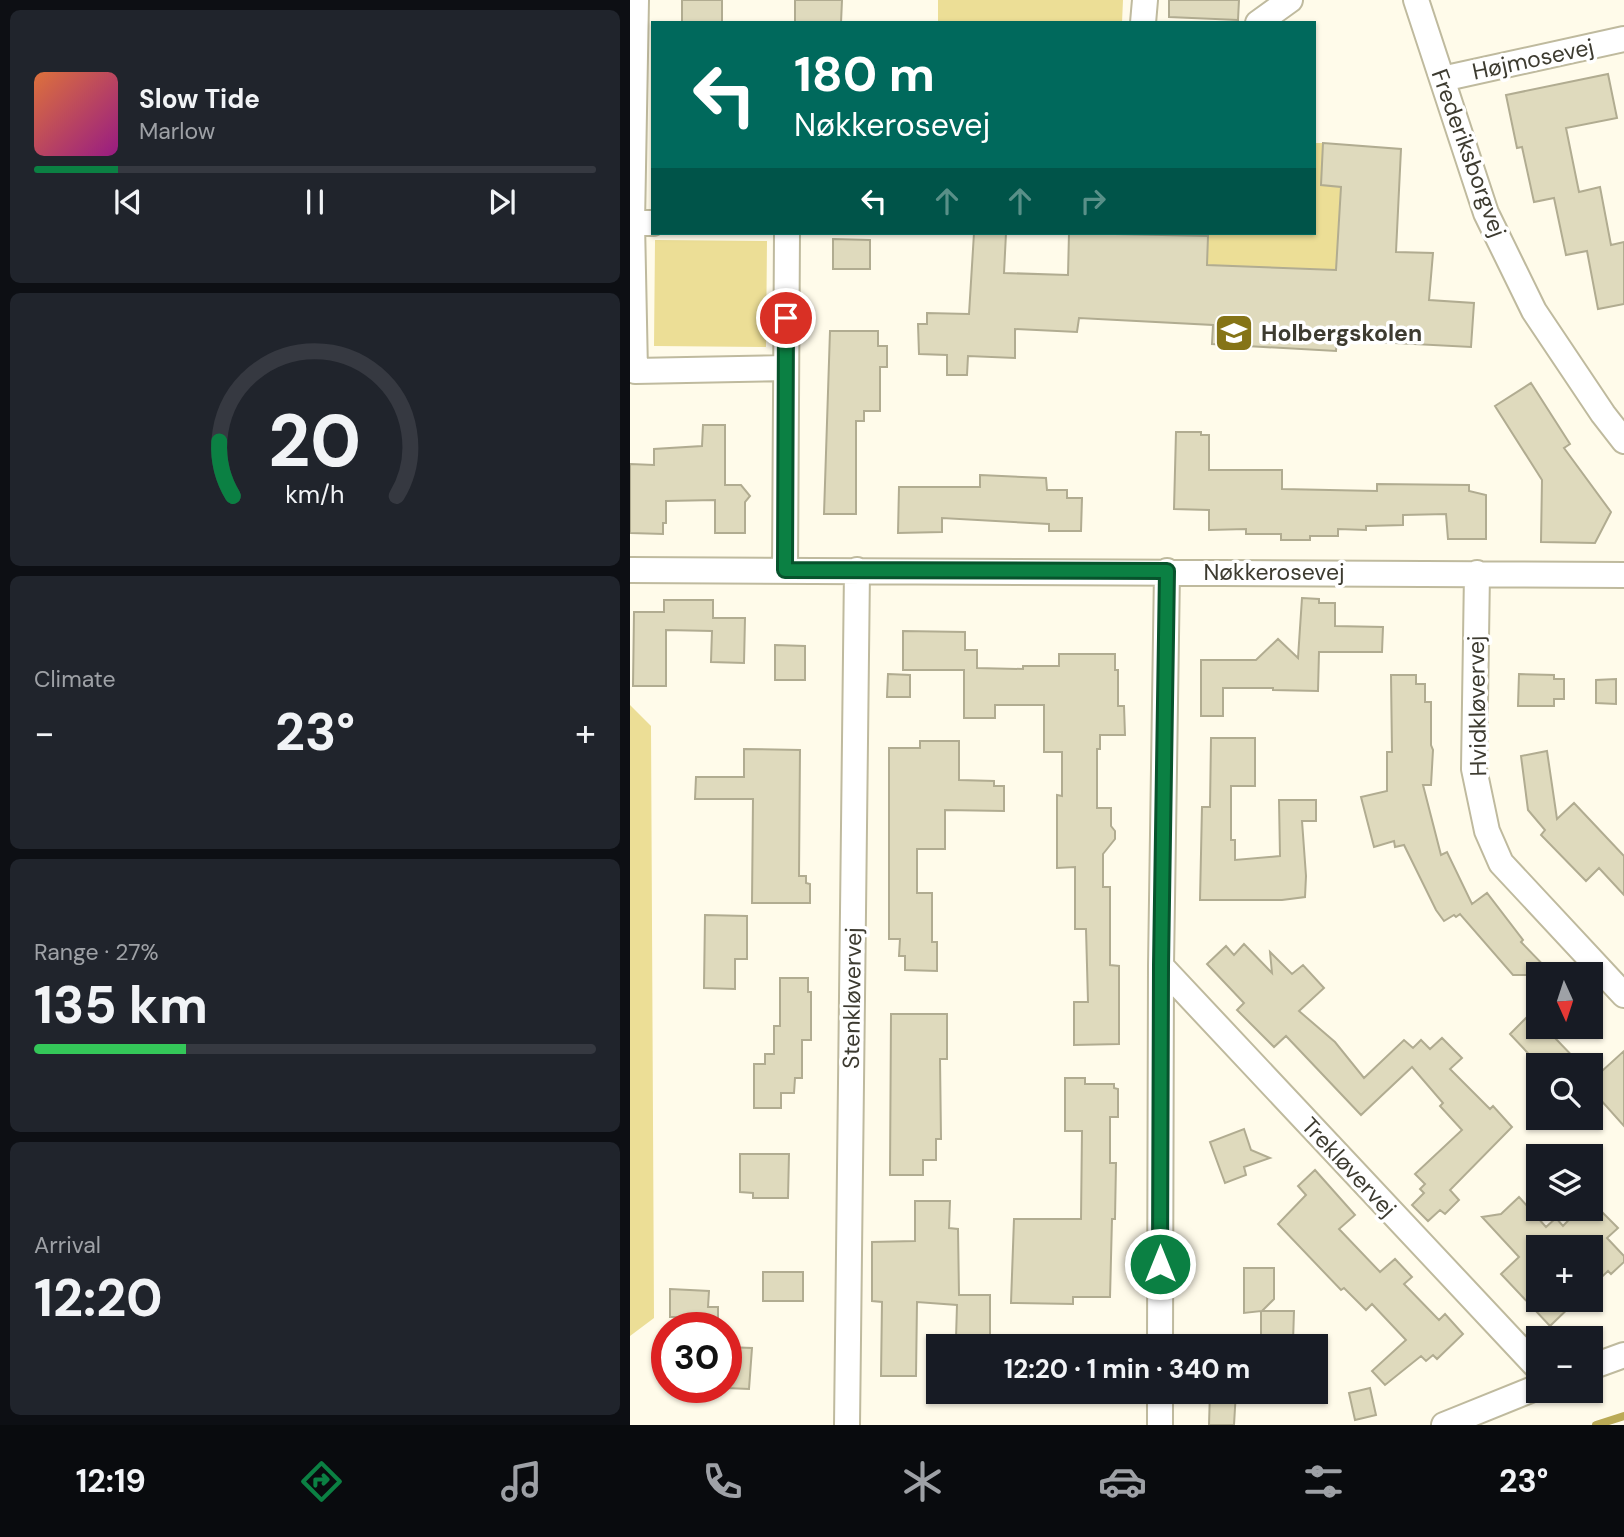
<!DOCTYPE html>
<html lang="en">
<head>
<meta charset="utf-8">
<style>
  body { margin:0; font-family:"DM Sans",sans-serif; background:#20242c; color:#f1f3f6; height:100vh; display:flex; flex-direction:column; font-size:26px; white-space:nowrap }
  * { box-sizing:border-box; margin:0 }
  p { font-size:23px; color:#9ea1a6 }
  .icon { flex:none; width:38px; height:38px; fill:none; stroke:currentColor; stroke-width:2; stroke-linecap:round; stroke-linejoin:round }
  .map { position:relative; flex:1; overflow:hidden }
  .side { display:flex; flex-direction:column; gap:10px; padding:10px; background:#0d0f14; width:630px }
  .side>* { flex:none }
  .top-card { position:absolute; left:21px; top:21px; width:665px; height:214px; border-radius:0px; box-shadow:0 2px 5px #0004; background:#00695c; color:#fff; overflow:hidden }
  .needle { width:46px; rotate:177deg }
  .fabs { position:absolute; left:896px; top:962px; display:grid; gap:14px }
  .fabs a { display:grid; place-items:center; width:77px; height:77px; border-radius:0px; background:#171b24; box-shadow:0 2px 5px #0004; font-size:35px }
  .speed { position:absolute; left:21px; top:1312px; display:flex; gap:14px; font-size:35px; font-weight:700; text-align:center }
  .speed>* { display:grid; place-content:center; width:91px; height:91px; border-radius:50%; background:#171b24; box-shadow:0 2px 5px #0004; line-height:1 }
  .speed .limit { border:10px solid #d22; background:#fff; color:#111 }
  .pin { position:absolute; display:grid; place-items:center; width:60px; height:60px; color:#fff; margin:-30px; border:4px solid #fff; border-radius:50%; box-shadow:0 2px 7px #0007 }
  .me { position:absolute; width:77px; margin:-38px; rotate:0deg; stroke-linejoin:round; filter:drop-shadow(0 0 5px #0008) }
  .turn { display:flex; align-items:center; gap:24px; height:147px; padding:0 28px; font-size:32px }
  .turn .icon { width:91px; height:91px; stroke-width:2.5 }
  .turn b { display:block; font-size:49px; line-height:60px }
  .lanes { display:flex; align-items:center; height:66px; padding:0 28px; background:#0003; justify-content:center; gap:35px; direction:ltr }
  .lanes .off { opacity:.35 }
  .big { font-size:52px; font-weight:700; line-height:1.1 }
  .side .tile { flex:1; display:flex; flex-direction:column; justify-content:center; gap:10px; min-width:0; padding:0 24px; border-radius:10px; background:#20242c }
  .side .dial { align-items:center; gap:0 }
  .dial svg { height:182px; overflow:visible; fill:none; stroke:#363941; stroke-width:7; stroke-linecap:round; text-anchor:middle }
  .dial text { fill:#f1f3f6; stroke:none }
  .song { display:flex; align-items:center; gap:21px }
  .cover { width:84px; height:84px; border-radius:10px; background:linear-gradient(135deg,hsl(20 70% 55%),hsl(310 70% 35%)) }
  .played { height:7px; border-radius:4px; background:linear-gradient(90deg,#0b8043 15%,#363941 15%) }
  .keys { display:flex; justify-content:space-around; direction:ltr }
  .heat { display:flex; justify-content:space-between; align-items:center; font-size:38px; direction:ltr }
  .charge { height:10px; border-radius:5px; background:linear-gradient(90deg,#34c759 27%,#363941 0) }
  .trip { position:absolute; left:296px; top:1334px; width:402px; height:70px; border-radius:0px; background:#171b24; box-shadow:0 2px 5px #0004; font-weight:700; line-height:70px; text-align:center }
  .dock { display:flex; height:112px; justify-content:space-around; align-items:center; background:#090b0e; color:#9ea1a6 }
  .dock .icon { width:49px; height:49px }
  .dock .current { color:#0b8043 }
  .dock b { font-size:32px; color:#f1f3f6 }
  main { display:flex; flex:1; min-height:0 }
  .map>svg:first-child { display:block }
  .green { fill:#ecde96 }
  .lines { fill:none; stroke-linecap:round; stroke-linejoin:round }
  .stream { stroke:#baaa56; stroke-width:8 }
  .building { fill:#dfdabd; stroke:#b1ac91; stroke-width:2 }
  .minor-casing { stroke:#bfba9e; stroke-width:28 }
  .minor { stroke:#fff; stroke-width:24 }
  .route-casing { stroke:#07532c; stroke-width:18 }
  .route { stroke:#0b8043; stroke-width:12 }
  .labels { text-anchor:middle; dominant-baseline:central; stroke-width:7; stroke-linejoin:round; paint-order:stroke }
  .street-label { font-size:23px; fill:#3d3b30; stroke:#fff }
  .poi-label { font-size:23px; font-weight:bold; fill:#3d3b30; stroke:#fff; text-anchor:start }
</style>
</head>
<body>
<main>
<section class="side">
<div class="tile">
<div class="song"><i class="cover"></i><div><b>Slow Tide</b><p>Marlow</p></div></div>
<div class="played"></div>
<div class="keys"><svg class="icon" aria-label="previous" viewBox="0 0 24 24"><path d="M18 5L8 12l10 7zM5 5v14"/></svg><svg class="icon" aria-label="pause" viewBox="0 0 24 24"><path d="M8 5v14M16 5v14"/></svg><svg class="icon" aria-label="next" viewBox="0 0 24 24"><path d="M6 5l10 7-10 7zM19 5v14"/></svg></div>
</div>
<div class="tile dial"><svg viewBox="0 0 100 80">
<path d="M14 69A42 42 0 1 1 86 69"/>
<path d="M14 69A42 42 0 0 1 8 45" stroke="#0b8043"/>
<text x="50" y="56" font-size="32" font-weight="700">20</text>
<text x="50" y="72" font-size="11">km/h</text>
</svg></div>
<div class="tile"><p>Climate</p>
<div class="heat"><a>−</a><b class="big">23°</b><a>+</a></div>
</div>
<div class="tile"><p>Range · 27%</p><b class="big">135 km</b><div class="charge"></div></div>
<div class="tile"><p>Arrival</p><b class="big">12:20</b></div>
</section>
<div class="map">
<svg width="994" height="1425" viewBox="0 0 994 1425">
  <rect width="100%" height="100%" fill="#fffbea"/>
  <path class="green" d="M308,0H493L492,23H308Z
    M684,143H693L691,185L711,187L706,270L577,265L578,236L523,233H684Z
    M25,240L137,241L136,347L24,346Z
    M0,705L21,726L24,1318L0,1336Z"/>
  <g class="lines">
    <path class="stream" d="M966,1425L994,1416"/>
  </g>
  <path class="building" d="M52,0H92V23H52Z
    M165,0H212L211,23H165Z
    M539,0H609L608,20L539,17Z
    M978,74L987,118L936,128L949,192L970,187L981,245L994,242V304L968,309L957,251L936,255L924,198L904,202L892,147L887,148L876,95Z
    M693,143L771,149L766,252L803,253L799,300L844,303L841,347L707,340L706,351L582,344L583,325L449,318L447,332L385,329V358L338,356L337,375H317V355L289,354L288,324H297V313L339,314L344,233H376L374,273L438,275L439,233L578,236L577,265L706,270L711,187L691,185Z
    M203,239L240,240V269H203Z
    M200,331H248V346H257V367H250V411H234V421H226V514H194Z
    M901,383L940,444L934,448L981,512L965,543L911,542L912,480L865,406Z
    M73,425H95V485H111L120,496L115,502V533H85V500L36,501V523H33V534L0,533V464L24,465V449L72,446Z
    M546,432H571V435H579V470H652V489L747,491V484L839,485V491L856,495V539H818L816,514L773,515V525L736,526V530L708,529V536H680V540H651V534H616V529L579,530V510L544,509Z
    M350,475L416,478L417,490H437V498H452L451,531H419V524L312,518V532L268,533L269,487H350Z
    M672,598L689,599V603H705V626L753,627L752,652H689L688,691L643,690V688H593V716H571V660H626L648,639L668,658Z
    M34,600H83V618H115L114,663L81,662L82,631L36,630V686H3L4,612H34Z
    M273,631L335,632V650H347V668L393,669V666H429V654H485V670H488V706H494L495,735H470V749H467V808H481V826L485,831V839L473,854V887H480V965L489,966V1044L444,1045V1002H458L456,929H445V867L427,868V795L432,796V752H414V705H365V718H334V670H273Z
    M145,645L175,646V680H145Z
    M258,674L280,675V697H257Z
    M889,674L924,675V679H934V699H924V706H888Z
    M761,675H786V684H795V702H801V745L803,750L801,785H793L811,855L817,852L842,904L857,893L893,940L891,942L923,975H883L830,914L826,917L824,915L814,921L806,910L774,845L765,847L764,841L744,847L731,797L757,791V752H762Z
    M986,679V704L966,703V680Z
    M581,738H625V786H601V840H605V860L650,856L649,800H686V821H672L676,876L675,897L652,900H570L572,807H580Z
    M290,741H329V780L364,781V786H374V811L315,810V849H287V893H302V942H307V971L275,970V956H269L270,939H259V748H290Z
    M114,749L170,750L169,876H176V883L180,884V903H122L123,799H65L66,777H114Z
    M917,751L927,819L944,803L994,856V895L969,868L956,881L911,835L915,830L898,810L891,756Z
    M75,915L117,916V959H105V989L74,988Z
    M614,944L642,973L640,952L662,974L673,965L694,988L669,1011L705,1042L734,1078L774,1040L783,1048L791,1040L800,1049L812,1038L832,1058L820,1069L860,1109L863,1106L882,1127L820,1190L829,1200L815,1214L810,1210L798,1221L782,1205L794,1193L790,1189L795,1184L785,1174L832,1130L810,1106L813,1103L782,1067L731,1115L656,1036L644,1047L607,1010L614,1003L577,964L596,946L604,955Z
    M150,978H178V992H181V1040H172V1078H165L164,1093H151V1108H124V1064H135V1054H144V1026H150Z
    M908,1006V1027H937L925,1038L952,1066H910L880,1034Z
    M261,1014H317V1059H310L311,1139H306V1160H293V1175H260Z
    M994,1051V1126L961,1089V1081Z
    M435,1078H455V1084H484V1088L488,1089V1117H480V1163H486L485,1219H482L480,1297H443V1304L381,1303L384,1219H451L452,1131H435Z
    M614,1129L621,1150L640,1158L614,1167L616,1175L595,1183L580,1142Z
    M110,1154H159L158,1198H123V1193L110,1192Z
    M685,1170L725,1215L709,1229L750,1272L765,1259L782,1277L774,1284L809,1320L815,1314L833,1334L807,1359L803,1355L796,1361L791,1356L755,1385L742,1371L776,1340L742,1304L736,1310L714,1288L711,1290L648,1224L676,1195L668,1186Z
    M889,1197L916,1227L926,1218L933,1226L949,1209H961V1201L988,1228L977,1238L994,1256V1262L981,1274L978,1271L961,1287V1248H908V1300H947L920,1326L871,1274L889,1257L852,1217L871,1214Z
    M285,1201H320L319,1228L328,1229L329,1295H360V1339L326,1338L327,1305L287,1302L286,1376H251L252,1302L242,1301V1242L285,1241Z
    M614,1268H644V1299L632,1311H664L663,1342L631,1341V1311L614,1313Z
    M133,1272H173V1301H133Z
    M40,1289L79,1291L78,1307H88V1328H66L67,1317H40Z
    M96,1347L122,1348L119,1389L96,1388Z
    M740,1388L746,1415L725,1420L719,1393Z
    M580,1391H606L604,1425H579Z"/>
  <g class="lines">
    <g class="minor-casing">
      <path id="minor" d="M786,0L856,213L904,311L973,414L994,441
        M513,23L515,0
        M628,23L660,0
        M812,79L994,39
        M2,223L6,0
        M23,223H2L5,371L156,368
        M0,570L994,575
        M155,570L157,233
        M847,573L844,769L857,831L871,863L994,995
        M531,966L908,1368
        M530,1346L531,966L537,571
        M961,1367L994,1355
        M217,1425L227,570
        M530,1425V1391
        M814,1425L908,1387"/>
    </g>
    <use href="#minor" class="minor"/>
  </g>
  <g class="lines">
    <g class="route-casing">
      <path id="route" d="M156,318L155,570L537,571L531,966L530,1264"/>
    </g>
    <use href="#route" class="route"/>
  </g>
  <defs>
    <g id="school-square" transform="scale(2.0125)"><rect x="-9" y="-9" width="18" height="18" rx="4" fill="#857417" stroke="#fff"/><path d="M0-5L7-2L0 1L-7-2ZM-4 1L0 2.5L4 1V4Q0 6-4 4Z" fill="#fff"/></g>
  </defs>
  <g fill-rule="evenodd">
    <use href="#school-square" x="604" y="333"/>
  </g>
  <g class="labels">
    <g class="street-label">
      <text transform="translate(903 59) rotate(-12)">Højmosevej</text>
      <text transform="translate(839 153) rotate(70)">Frederiksborgvej</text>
      <text x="644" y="572">Nøkkerosevej</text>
      <text transform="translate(847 706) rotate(-91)">Hvidkløvervej</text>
      <text transform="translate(222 998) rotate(-89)">Stenkløvervej</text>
      <text transform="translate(719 1167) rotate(47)">Trekløvervej</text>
    </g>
    <g class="poi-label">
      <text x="631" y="333">Holbergskolen</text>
    </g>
  </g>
</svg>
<div class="fabs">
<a><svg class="needle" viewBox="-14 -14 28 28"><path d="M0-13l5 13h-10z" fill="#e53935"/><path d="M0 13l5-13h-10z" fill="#9ea1a6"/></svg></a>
<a><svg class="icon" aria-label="search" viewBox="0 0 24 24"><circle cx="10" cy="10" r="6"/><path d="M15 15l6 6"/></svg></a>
<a><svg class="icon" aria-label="layers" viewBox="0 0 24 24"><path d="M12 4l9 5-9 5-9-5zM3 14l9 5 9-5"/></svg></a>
<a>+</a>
<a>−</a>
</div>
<div class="speed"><div class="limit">30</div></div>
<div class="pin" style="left:156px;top:318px;background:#d93025"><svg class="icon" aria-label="arrive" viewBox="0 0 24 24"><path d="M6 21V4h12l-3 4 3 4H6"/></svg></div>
<svg class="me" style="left:530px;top:1264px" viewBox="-20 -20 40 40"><circle r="17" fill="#0b8043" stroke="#fff" stroke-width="3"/><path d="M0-11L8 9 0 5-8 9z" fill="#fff"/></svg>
<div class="trip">12:20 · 1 min · 340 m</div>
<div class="top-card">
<div class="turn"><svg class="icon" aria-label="left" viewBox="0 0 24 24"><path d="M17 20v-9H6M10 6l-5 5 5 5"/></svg><div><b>180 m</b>Nøkkerosevej</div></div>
<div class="lanes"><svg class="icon" aria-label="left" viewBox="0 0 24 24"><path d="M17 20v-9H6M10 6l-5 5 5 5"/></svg><svg class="icon off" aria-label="ahead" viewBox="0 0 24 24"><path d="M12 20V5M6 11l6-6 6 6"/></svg><svg class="icon off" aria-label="ahead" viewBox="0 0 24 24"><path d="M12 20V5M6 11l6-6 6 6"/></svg><svg class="icon off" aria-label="right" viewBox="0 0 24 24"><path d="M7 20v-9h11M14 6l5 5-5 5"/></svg></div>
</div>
</div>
</main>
<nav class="dock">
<b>12:19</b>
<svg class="icon current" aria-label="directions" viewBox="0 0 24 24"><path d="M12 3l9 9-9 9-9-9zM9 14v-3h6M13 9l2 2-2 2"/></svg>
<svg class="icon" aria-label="music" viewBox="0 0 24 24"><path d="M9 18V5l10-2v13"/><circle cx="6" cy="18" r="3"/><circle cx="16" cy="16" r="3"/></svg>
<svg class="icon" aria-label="phone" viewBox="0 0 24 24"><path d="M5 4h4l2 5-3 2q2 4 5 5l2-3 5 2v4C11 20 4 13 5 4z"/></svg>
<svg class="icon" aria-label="climate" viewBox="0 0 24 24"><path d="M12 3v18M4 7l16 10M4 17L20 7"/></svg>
<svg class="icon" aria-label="car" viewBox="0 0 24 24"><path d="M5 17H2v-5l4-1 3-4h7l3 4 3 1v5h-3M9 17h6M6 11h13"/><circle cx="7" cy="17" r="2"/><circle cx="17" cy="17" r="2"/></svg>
<svg class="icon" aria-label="filters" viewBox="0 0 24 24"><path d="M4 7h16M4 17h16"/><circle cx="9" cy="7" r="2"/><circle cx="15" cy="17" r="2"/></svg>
<b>23°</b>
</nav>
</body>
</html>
